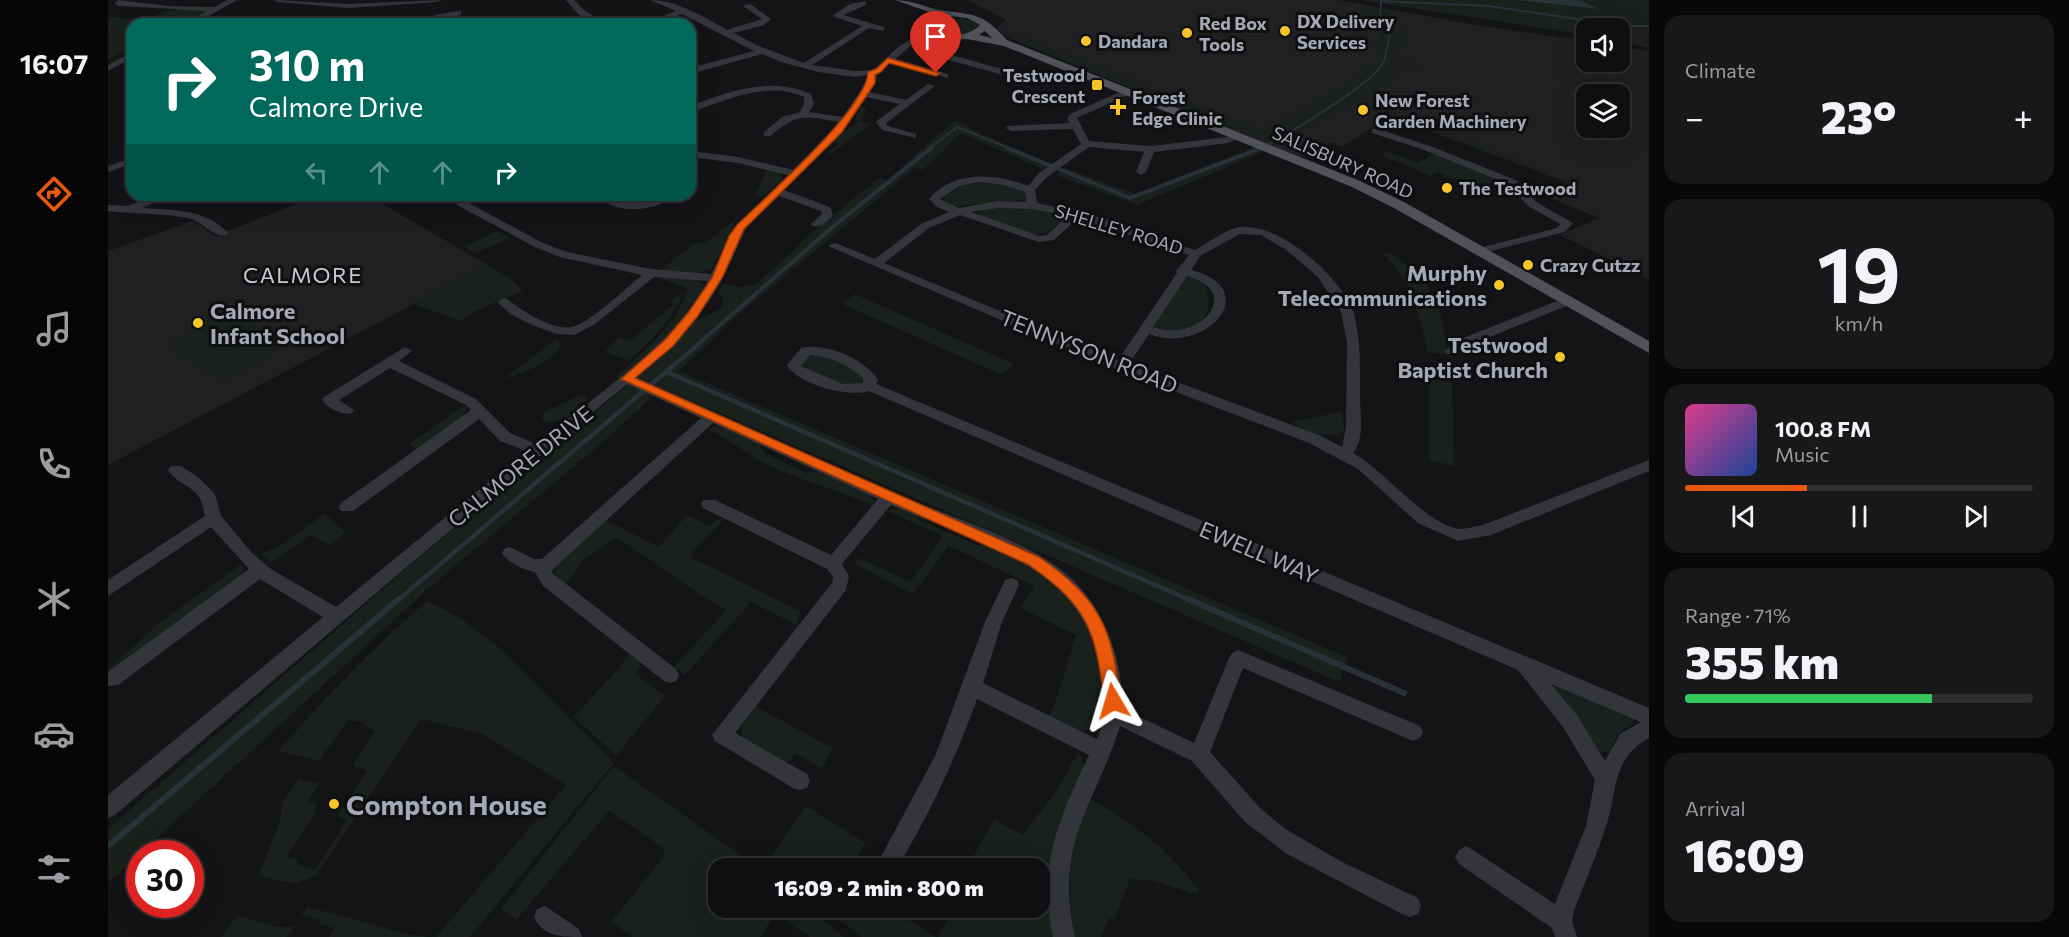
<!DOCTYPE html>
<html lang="en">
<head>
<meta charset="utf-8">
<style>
  body { margin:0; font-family:Commissioner,sans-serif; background:#181719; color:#f1f3f6; height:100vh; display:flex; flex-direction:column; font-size:22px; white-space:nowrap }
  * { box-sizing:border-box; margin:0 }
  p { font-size:20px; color:#9b9c9f }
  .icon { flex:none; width:33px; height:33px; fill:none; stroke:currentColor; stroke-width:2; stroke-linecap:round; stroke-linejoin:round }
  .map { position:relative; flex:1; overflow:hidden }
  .details { display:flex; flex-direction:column; gap:15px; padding:15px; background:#080809; width:420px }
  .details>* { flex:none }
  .top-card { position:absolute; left:18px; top:18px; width:570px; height:183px; border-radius:18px; box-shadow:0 6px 24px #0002,0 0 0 2px #2f2e30; background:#00695c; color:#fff; overflow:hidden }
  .controls { position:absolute; left:1468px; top:18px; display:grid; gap:12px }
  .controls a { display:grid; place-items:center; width:54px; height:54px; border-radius:12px; background:#0f0e10; box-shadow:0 6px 24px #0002,0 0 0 2px #2f2e30; font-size:30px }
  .speed { position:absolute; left:18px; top:840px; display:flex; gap:12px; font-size:30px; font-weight:700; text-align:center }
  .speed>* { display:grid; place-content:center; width:78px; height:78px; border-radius:50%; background:#0f0e10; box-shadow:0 6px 24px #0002,0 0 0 2px #2f2e30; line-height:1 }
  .speed .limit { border:9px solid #d22; background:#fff; color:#111 }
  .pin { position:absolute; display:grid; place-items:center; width:51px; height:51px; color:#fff; margin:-62px -26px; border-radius:50% 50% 50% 0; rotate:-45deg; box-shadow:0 0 6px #0007 }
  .pin .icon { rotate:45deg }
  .me { position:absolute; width:66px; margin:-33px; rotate:353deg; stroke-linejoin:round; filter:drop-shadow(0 0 4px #0008) }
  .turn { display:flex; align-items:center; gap:21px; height:126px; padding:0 24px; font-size:27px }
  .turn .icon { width:78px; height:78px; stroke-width:2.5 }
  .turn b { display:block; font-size:42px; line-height:51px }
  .lanes { display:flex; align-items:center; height:57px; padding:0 24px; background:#0003; justify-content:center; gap:30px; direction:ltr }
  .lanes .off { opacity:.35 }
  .big { font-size:45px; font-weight:800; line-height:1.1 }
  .details .widget { flex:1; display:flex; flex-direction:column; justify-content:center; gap:9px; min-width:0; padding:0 21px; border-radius:18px; background:#181719 }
  .details .dial { align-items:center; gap:0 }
  .dial b { font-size:78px; line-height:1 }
  .song { display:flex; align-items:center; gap:18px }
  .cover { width:72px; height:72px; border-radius:9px; background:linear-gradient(135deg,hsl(330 70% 55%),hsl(220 70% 35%)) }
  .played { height:6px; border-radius:3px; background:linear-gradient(90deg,#ea580c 35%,#2f2e30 35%) }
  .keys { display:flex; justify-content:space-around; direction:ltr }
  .heat { display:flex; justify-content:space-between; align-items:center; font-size:33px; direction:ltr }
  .charge { height:9px; border-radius:4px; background:linear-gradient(90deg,#34c759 71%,#2f2e30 0) }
  .trip { position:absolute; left:600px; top:858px; width:342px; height:60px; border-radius:18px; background:#0f0e10; box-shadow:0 6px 24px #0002,0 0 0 2px #2f2e30; font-weight:800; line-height:60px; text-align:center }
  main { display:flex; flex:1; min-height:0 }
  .menu { display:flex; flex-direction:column; width:108px; justify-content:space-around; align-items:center; background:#060606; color:#9b9c9f }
  .menu .icon { width:42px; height:42px }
  .menu .active { color:#ea580c }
  .menu b { font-size:27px; color:#f1f3f6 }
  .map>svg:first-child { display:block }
  .built { fill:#201f22; fill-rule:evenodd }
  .green { fill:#1a201b }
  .water { fill:#293139 }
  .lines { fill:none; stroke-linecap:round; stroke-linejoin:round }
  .stream-far3 { stroke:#293139; stroke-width:2 }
  .stream-far2 { stroke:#293139; stroke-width:4 }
  .stream-far1 { stroke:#293139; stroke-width:4.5 }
  .stream { stroke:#293139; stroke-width:6 }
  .minor { fill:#34353a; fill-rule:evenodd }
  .major { fill:#505159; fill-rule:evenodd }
  .route { fill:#ea580c; stroke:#983908; stroke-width:1.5 }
  .poi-dot { fill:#f6c52b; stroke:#0f0f10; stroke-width:2 }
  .labels { text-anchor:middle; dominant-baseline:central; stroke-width:6; stroke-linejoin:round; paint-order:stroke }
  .far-poi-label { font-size:18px; font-weight:bold; fill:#a5a8b6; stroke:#0f0f10; text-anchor:start }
  .far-street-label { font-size:18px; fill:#a5a8b6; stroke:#0f0f10 }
  .poi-label { font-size:22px; font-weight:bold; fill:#a5a8b6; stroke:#0f0f10; text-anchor:end }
  .far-quarter-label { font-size:22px; letter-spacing:1.5px; fill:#c6c8d2; stroke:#0f0f10 }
  .street-label { font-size:22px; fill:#a5a8b6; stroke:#0f0f10 }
  .near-poi-label { font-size:27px; font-weight:bold; fill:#a5a8b6; stroke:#0f0f10; text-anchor:start }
</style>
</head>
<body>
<main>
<nav class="menu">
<b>16:07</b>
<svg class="icon active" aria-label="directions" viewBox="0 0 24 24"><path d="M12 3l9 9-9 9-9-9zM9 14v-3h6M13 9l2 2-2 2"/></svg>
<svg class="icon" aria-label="music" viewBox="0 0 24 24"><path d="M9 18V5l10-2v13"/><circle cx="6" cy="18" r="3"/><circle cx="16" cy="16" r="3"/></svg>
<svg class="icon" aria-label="phone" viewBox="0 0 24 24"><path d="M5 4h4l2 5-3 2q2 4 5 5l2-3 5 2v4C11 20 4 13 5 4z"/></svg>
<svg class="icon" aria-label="climate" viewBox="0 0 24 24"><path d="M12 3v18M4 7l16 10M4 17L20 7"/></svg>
<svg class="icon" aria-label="car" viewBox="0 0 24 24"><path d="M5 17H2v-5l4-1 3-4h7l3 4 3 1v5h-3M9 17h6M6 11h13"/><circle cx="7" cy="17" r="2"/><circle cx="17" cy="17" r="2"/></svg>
<svg class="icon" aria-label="filters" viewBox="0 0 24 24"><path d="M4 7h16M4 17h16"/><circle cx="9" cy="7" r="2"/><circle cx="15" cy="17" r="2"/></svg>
</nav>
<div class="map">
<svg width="1541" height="937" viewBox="0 0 1541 937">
  <rect width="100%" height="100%" fill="#141315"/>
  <path class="built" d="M859,0H1230L1368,25L1479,41V62H1512V46L1541,51V279L1452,235L1491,218L1438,196L1459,182L1282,116L1234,147L1223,142L1194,158L899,37L888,28L898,20ZM1479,94H1512V128H1479Z
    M1523,28L1541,29V48L1524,44L1519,38L1512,37V30Z
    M212,195H259L380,265L0,465V251L85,221L107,236Z"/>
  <path class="green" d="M1252,0H1541V29L1479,28V35Z
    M1257,7L1282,11L1279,22L1286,29L1299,31L1286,60L1313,65V68L1267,59L1276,43L1270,42L1275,32L1257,26L1263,15L1256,11Z
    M79,9L103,10L77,24H24V47L0,60V17L38,20L57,11Z
    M844,17L864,21L870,27C860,40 833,37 822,27L825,21Z
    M906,34L1155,131L1242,84L1240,83L1251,78L1248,76L1260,69L1264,64L1287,68L1281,83L1254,101L1446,174L1442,176L1243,102L1168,145L899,36Z
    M752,107L759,108L752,121L763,124L721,155L718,154L732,143L724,141L752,121L747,120Z
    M846,121L862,125L860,128L943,164L934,169L853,133L815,170L807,168L630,315L571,371L1239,657L1231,682L554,388L495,442L321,588L0,883V829L307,561L520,385L558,353L587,321L614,308L616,300L609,289L615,284L630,287L647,285L705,232L771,178L779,180Z
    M1146,147L1155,152L1029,205L948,175L957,168L1027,194Z
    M1279,151L1310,163L1327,153L1389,178L1371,189L1329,172L1323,176L1273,155Z
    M659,169L671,173L675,179L653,197L647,196Z
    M882,182L916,191L918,198L913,200L849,206L836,201L837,197L851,185Z
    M911,206L956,214L959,217L937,233L921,235L869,215V212L883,208Z
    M629,218L604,269L590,273L552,271L584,245L589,242L596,244Z
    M389,231L402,238L367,253L357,247Z
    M1279,252C1328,281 1331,302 1341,355L1320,352C1310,317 1305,277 1274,254Z
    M380,265L404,280L415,291L367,311L353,321L306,304Z
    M1078,276L1095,280C1108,304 1098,332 1067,331C1060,331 1054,329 1047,328L1046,325Z
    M550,277L585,279L595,284V290L562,334L512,379L508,377C535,352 570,325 579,288L550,278Z
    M577,290C565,319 544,341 520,361L497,351L511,337L519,340L525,338L566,304L562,302Z
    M747,294L906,364L894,375L734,304Z
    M123,311L179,345L113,381L58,344Z
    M450,338L452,347C438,366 416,372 395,379Z
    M714,354L751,372L756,378L751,385H737L694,366V362L702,355Z
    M1322,378L1344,383L1346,466L1321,460Z
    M473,395L480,397C468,413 457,423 436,422L434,417L438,411Z
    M356,405L359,408L355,417L311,450L300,445Z
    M1232,412L1235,414L1236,430L1231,436L1207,434L1182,422Z
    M607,426L617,427L651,443L656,453L697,472H715L761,494L766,501L765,505C729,490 693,481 658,464C637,454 620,437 598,429Z
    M791,508L808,513L811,520L869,545L877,544C892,551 909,556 923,565C934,572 944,584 954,593C960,599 969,605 974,612C987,631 1011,715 983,728C969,735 953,723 940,718C954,692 958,663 968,635L913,608L926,586L841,546L805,594L747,564L751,558L802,582L835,536L779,511Z
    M217,513L238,533L222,545L203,535L163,563L153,554L176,543Z
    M579,515L602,526L608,520L617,518L584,553V558L692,611L689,625L643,602L577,675L566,667L618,610C578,589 546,558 507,538L476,560L456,586C449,579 447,575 447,565L497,519L551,547Z
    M132,565L136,569L132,577L0,676V669L55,620Z
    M319,601L352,618L393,649L506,763L362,937H328L458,785L374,734L313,719L208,876L186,884L151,876L173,818L174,803L191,779L212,784L200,801L208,803L207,814L178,856L191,860L189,864L207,869L239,820L229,816L260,770L244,766L268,730L255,726L256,723L240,720L211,761L170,751C217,698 264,647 319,601Z
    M525,652L531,658L532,668L527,674L557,696L508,756L466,717Z
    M1445,686H1449L1525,718V724C1511,730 1507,738 1502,752H1493L1488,748Z
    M646,705L724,748L714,769L688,753L681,761L669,764C641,746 618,738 646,705Z
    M970,752L975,762L976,770C945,835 932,863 946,937H830L846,908H932V868H867L869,864L863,861L886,819L914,835L948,792Z
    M506,766L651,868H610V908H702L736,937H702L667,914L652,937H525L503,922L557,855L554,847L501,811L408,920L393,909Z
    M983,799C1032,828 1056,845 1091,890L1087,894L1045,881L1022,879L1006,920L1001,918L993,937H965L960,913L958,858Z
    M698,806L758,843L741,868H663L658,864Z
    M200,907L300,934L321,937H221L226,928L210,924L212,920L193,915Z
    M716,908H781L828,937H754Z
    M129,916L170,927L187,926L179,937H113Z"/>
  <path class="water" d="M1410,0H1472L1490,9Z"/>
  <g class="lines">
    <path class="stream-far3" d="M821,149L849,127L903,149
      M1149,149C1173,140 1264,84 1275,63C1279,54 1280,41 1282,31L1272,17L1273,1L1380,6L1517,26H1541"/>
    <path class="stream-far2" d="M899,148L1022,198L1153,148
      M590,344L727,225L823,148"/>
    <path class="stream-far1" d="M559,372L1084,601
      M289,601L592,343"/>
    <path class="stream" d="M1080,599L1296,693
      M0,846L291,599"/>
    <path class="minor" d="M10,0L60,6L107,7L119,0H129L87,24H77L99,11L11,6L7,4Z
      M166,0L241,4L333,0L329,2L241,8L170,2Z
      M458,0H466L476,10L491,20L484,22L470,14Z
      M542,0C568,0 597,17 619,30L654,19L635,6L642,4L663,19L656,25L626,33L648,45L696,63L754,26L724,16L742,4L758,1V5L735,15L776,27V31L761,28L704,65L747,71L766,70L790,47L808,36L813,24L820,26L814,39L849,35L853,37L804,45L787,59L840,74V78L782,63L767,75L769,78L761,92L798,100L820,84L827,86L778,123L780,126L808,134V138L774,130L768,122L770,120L792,104L758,97L734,132L676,190L722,207L725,215C721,221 713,228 705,226L703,224L714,214L713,211L671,196L638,228L615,278L601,301L566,346L527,377C615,415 700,457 788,494C841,517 921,539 963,578C998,611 1015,662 1015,709L1086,743L1121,658L1124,653L1130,650L1312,726L1315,732L1312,738L1305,741L1135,668L1102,752L1152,808L1176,828L1232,861L1310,898L1313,906L1310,914L1302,917L1294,914L1179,854L1137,822L1084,761L1012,726C986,808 945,844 967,937H945C929,865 951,819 981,755L869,699C848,758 821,815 789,868H767L828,754L877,622L897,580L903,578L909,580L911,585L894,622L875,683L989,739C999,713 998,690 992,663C970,563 865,541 783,505L734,564L741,576L738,590L627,733L699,774L702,781L699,788L692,790L685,788L607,741L604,735L724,583L725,577L719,569L595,508L593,504L595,500H607L723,555L770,499L605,423L445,569L444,573L568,669L571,675L568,681L562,683L556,681L435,586L427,572C416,570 400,563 394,553L396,549L402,547L426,559H434L593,418L519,384L301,565L7,815L0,818V795L215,617L152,579L10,685L0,686V672L141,569L103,527L0,596V580L97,516C92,482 75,491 60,470L63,466H73L90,477L107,494L113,516L144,553L163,569L228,607L418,451L392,441L371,419L245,511H233L231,507L233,503L363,410L358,405L282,368L231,400L246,410L244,413C234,416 220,408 214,400L216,397L297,347L304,351L291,361L368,399L402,433L428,444C484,398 566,345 600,281L546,277L487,324L466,335L449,334L424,325L404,315L389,302L395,298L399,299C413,310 445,331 463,327C481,324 518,288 534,275L452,257L427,247L349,205V201H357L435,243L459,252L543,269L603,274L629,225L680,175L630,163L582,157V151L630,157L685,170L732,122C697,117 691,112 662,136H656V132L674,117L692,112L696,104V97C656,80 620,101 582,112V106C622,91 662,76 703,94L706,104L701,112L735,117L761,78L759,75L747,77L710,72L673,62L654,54L582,74V68L646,51L574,14L546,24H534L568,11Z
      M350,11H353V15L333,19L327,24H318L327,15Z
      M24,52V58L0,71V65Z
      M833,52L908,73L912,75L915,82L908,84L902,77L830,57V53Z
      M1019,89L1022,90V94L969,118L981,141L1042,146L1119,137L1130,133L1135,136L1121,143L1046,152L1038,172L1033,175L1028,172L1036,152L981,147L939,177L927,190L929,203L995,218L1087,250C1100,243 1114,232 1127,228C1167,217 1235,278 1246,314C1253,341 1252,368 1252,396C1252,413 1257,439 1245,453C1275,469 1321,527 1352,529C1359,529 1368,526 1375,525L1541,460V471L1383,535L1350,541L1310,523L1250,469L1201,443L1008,369L720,246L726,243L730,244L767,259L813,224L841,212L829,207L821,199C846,170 887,173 920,186L931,173L973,144L965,129L903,131L898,128L900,126L962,123L959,119L962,114ZM872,182L896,185L917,192L918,202L890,201L851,208L832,199L851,186ZM890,208L923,209L960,215L939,235L932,236L863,212ZM852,215L931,242L946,240L970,218L1081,255L1068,271L1069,273L1010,360L776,263L821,228ZM1132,234L1153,235L1177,249L1210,277L1233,312L1239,342L1238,428L1234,447L1211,435L1021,364L1041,334C1097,356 1158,289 1083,270L1092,256ZM1079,276C1137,292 1091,344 1045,327Z
      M1264,129H1270L1322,146L1408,180L1428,202L1465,223L1457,232L1371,254L1367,253V249L1449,228L1452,224L1420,206L1400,184L1316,150L1264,133Z
      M24,158V164L0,172V166Z
      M50,195H65L34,208C65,210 98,209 120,233L118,235C105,238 94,221 80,218C55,213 26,214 0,211V205L19,206Z
      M554,195H565C551,211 512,214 496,201L501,198L540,202Z
      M1459,297L1465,301L1463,304L1360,346L1349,354H1339L1337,351L1350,340Z
      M698,347C723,345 756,359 770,380L768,384L1541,708V738C1502,759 1510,794 1497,829C1488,857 1476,884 1466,911L1464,921L1469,937H1447L1444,928L1351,864L1347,857L1351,850L1358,846L1365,850L1447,904L1478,826L1487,780L1455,727L1410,670L761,391C741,398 689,384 679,365L693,348ZM702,355C721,356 740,365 755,378V383L735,384L693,366ZM1443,684L1533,722L1512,734L1497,761L1469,715Z
      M437,906L471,929L474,937C454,937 435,937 426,917L429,909Z"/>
    <path class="major" d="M787,0C806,0 820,9 838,11C870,15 876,15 899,40L1252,181L1296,202L1541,341V353L1286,208L1244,187L896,46L859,39L836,40L817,33L811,25L817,18L827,14ZM843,16L859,18L872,25C860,38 833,39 821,25L830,19ZM877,31L884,38L871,35Z"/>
  </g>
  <path class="route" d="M780,58L832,73L828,76L781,63L773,72L767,75V83L734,132L636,229L614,278L589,317L565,346L527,378L931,557C993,599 1004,629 1013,701L1011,706L1005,708L999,706L996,701C988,631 980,606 921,565L513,379L557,340L580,313L604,278L621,236L629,225C658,197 760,107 760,72L768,69Z"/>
  <g class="poi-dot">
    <circle cx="1177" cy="31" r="6"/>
    <circle cx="1079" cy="33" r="6"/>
    <circle cx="978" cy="41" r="6"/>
    <rect x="983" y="79" width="12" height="12" rx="3"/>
    <path d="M1007 98h6v6h6v6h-6v6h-6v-6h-6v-6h6z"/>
    <circle cx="1255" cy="110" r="6"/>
    <circle cx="1339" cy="188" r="6"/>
    <circle cx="1420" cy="265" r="6"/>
    <circle cx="1391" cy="285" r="6"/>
    <circle cx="90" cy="323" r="6"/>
    <circle cx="1452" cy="357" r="6"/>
    <circle cx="226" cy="804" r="6"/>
  </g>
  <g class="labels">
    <g class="far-poi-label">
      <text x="1189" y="21">DX Delivery<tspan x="1189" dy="21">Services</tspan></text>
      <text x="1091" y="23">Red Box<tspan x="1091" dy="21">Tools</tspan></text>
      <text x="990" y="41">Dandara</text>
      <text x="977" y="75" text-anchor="end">Testwood<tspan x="977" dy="21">Crescent</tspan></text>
      <text x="1024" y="97">Forest<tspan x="1024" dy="21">Edge Clinic</tspan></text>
      <text x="1267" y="100">New Forest<tspan x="1267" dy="21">Garden Machinery</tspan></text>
      <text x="1351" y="188">The Testwood</text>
      <text x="1432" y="265">Crazy Cutzz</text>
    </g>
    <g class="far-street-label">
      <text transform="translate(1235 162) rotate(24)">SALISBURY ROAD</text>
      <text transform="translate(1011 229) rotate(17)">SHELLEY ROAD</text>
    </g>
    <g class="poi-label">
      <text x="1379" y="272">Murphy<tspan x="1379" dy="25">Telecommunications</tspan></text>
      <text x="102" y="310" text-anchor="start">Calmore<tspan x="102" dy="25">Infant School</tspan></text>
      <text x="1440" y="344">Testwood<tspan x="1440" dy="25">Baptist Church</tspan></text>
    </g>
    <g class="far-quarter-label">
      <text x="195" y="274">CALMORE</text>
    </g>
    <g class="street-label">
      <text transform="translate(981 351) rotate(22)">TENNYSON ROAD</text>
      <text transform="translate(412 466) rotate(-39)">CALMORE DRIVE</text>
      <text transform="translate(1151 552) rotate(23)">EWELL WAY</text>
    </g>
    <g class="near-poi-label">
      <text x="238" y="804">Compton House</text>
    </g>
  </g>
</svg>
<div class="controls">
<a><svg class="icon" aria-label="sound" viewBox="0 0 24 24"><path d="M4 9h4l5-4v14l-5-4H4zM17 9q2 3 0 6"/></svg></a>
<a><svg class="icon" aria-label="layers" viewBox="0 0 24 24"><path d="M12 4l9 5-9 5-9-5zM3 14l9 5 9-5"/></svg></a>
</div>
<div class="speed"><div class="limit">30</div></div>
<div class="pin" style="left:828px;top:73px;background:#d93025"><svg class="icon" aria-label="arrive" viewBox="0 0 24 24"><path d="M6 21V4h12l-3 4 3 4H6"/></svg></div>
<svg class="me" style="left:1005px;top:701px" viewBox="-20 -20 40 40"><path d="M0-17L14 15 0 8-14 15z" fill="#ea580c" stroke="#fff" stroke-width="4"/></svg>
<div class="trip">16:09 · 2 min · 800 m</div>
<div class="top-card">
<div class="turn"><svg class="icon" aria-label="right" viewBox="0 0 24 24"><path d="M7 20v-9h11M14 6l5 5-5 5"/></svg><div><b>310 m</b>Calmore Drive</div></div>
<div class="lanes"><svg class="icon off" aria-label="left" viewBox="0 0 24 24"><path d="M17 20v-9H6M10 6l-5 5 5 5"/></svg><svg class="icon off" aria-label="ahead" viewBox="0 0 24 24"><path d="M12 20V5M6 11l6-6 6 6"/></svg><svg class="icon off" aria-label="ahead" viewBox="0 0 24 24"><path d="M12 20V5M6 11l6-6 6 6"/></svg><svg class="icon" aria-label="right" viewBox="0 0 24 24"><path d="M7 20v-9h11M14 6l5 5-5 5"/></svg></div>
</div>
</div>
<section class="details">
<div class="widget"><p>Climate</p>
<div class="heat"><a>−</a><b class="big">23°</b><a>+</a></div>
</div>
<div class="widget dial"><b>19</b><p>km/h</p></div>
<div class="widget">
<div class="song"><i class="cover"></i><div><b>100.8 FM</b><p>Music</p></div></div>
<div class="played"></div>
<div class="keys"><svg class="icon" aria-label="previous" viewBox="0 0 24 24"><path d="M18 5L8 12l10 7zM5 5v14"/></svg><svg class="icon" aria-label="pause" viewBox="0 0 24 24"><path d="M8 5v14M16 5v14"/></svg><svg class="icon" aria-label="next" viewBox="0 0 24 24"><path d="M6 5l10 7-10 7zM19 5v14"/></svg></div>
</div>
<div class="widget"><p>Range · 71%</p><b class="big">355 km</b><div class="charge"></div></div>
<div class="widget"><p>Arrival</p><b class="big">16:09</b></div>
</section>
</main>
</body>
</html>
